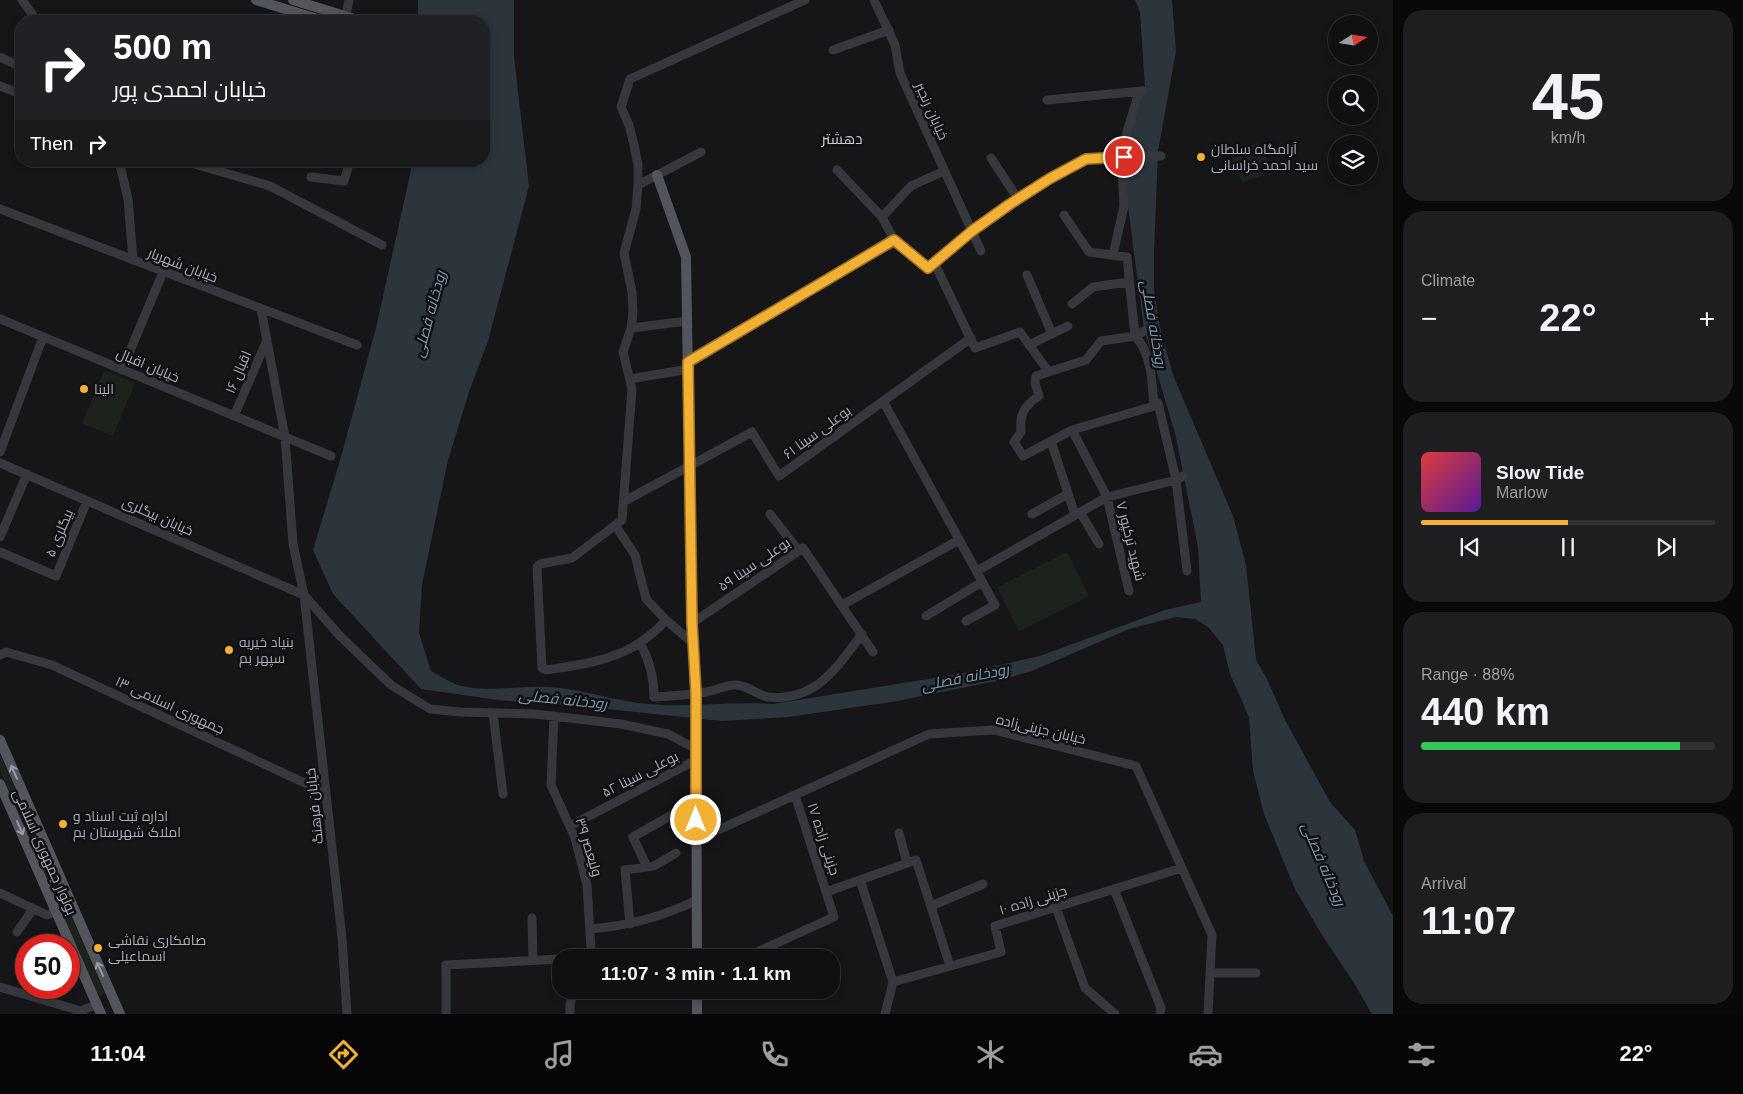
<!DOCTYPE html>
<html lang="en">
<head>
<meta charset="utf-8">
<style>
  body { margin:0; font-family:Arial,Cairo,sans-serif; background:#1e1e20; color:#f1f3f6; height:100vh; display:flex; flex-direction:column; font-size:19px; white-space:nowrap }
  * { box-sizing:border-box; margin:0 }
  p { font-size:16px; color:#9c9d9f }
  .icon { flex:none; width:28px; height:28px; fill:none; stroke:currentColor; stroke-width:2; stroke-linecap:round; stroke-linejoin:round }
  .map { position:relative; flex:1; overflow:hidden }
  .side { display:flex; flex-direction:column; gap:10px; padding:10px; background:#09090a; width:350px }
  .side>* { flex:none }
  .top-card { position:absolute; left:15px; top:15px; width:475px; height:152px; border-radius:20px; box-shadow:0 2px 8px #0003,0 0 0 1px #303032; background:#202124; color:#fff; overflow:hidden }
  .needle { width:32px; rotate:78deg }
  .buttons { position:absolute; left:1328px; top:15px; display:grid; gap:10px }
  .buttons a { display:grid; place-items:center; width:50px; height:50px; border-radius:50%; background:#101012; box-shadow:0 2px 8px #0003,0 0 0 1px #303032; font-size:25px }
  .speed { position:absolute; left:15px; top:934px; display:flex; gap:10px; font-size:25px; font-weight:700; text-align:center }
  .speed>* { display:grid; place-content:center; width:65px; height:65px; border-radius:50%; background:#101012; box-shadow:0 2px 8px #0003,0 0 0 1px #303032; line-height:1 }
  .speed .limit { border:8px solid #d22; background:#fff; color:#111 }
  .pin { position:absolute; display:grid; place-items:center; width:42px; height:42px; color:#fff; margin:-21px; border:2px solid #fff; border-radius:50%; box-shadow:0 1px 5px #0007 }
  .me { position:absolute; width:55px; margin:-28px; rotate:0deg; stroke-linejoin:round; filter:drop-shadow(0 0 4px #0008) }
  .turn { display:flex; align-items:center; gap:18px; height:105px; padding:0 15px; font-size:22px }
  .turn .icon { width:65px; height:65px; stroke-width:2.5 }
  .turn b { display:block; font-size:35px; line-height:42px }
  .then { display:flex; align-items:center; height:48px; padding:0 15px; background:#0003; gap:10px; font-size:19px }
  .big { font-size:38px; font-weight:700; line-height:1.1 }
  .side .tile { flex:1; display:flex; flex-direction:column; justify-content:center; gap:8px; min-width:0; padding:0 18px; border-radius:20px; background:#1e1e20 }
  .side .dial { align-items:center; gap:0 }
  .dial b { font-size:65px; line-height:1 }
  .song { display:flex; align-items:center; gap:15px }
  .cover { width:60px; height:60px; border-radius:8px; background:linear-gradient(135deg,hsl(0 70% 55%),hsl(270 70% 35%)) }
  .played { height:5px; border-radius:2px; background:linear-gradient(90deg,#f2b134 50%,#303032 50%) }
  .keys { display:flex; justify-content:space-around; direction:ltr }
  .heat { display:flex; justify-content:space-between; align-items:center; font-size:28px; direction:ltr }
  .charge { height:8px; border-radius:4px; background:linear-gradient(90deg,#34c759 88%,#303032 0) }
  .trip { position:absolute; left:552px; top:949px; width:288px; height:50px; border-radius:20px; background:#101012; box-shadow:0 2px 8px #0003,0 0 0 1px #303032; font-weight:700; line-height:50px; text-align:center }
  .menu { display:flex; height:80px; justify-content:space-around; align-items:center; background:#060607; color:#9c9d9f }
  .menu .icon { width:35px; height:35px }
  .menu .on { color:#f2b134 }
  .menu b { font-size:22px; color:#f1f3f6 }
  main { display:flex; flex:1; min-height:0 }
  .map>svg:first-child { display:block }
  .green { fill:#1c231d }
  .water { fill:#2c353c }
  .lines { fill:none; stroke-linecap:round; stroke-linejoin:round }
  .minor { stroke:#37383d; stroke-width:9 }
  .major { stroke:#53555c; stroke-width:10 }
  .oneway { stroke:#979ba6 }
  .route-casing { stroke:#9d7322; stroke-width:12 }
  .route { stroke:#f2b134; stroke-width:9 }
  .poi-dot { fill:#f2b134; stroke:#111113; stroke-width:2 }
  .labels { text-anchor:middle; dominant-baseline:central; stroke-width:5; stroke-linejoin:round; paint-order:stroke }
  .street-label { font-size:14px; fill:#a8adb8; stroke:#111113 }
  .poi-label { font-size:14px; fill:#a8adb8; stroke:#111113; text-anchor:start }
  .neighbourhood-label { font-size:15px; fill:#c9ccd4; stroke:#111113 }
  .water-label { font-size:15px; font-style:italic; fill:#7f9bb3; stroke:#111113 }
</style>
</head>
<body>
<main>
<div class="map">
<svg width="1393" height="1014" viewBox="0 0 1393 1014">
  <rect width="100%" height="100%" fill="#161618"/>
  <path class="green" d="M1260,143L1272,171L1242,183L1229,151Z
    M105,370L135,383L113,436L82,423Z
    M1067,552L1089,596L1019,631L997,587Z
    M0,754L104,992L103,996L98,995L0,770Z"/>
  <path class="water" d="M418,0H514V57L529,186L488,341L469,392L448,460L434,527L422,585L419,633L431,671C439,675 449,682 458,685C492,694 526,683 560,688C587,691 613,700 639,703C683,709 728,701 773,704L959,674L1040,656L1165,610L1201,602L1198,547L1175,433L1144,329L1128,206L1125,152L1145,87L1140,12L1135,0H1172L1176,51L1158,151L1154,253V289L1159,323L1173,375L1233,516L1246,565L1256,660L1267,679L1285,720L1330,802L1355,830L1364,861L1393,916V1014H1372L1354,983L1322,935L1295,889L1264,814L1253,771L1249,717L1230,674L1223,645L1208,627L1195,619L1176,617L1129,629L1032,671L996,681L892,702L788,717L722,721L578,706L498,700L421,689L333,594L313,550L341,457L376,328L413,161H484V21H418Z"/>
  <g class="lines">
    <path class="minor" d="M22,0L37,21
      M874,0L895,45L900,73L981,251
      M346,16L349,0
      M833,50L889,30
      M0,57L21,67
      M0,86L21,94
      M1047,100L1143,91
      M991,158L1018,199
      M119,161L128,199L133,260
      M184,161L270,186L382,245
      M374,161L376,162
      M837,170L882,217L894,240
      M311,177L344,181L350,161
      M638,185L701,152
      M0,209L357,345
      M1064,215L1089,252L1127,257L1135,336L1101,341L1086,360L1036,376L1035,383L1039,396C1025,405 1019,414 1021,432L1014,442L1023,456L1072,430L1154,406C1152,383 1152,353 1135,336L1144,331
      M882,217L911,186L944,171
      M1113,255L1124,206L1121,152L1139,92
      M934,262L975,348L1020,332L1048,371
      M1027,275L1052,334
      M1072,304L1093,287L1129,282
      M261,309L285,437L293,544L304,595L339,635L391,685L430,709L460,712L535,714L621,724L668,734L696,749
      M0,319L331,456
      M631,328L687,321
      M1029,345L1068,326
      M688,362L894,240L928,268L972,231L1010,204L1049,179L1086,159L1161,156
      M122,370L163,272
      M630,379L689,369
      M883,401L995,605L966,621
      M1158,403L1176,480L1187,571
      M234,416L267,340
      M1072,430L1107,497L1129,591
      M1051,441L1075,515
      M0,452L43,337
      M0,463L304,595L342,938L347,1014
      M623,502L752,432L779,476L971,338
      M1080,512L1099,544
      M770,514L799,551
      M1032,514L1068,494
      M615,525L635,555L646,599L666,620L693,643
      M0,537L27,474
      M0,552L56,576L87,501
      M977,571L1107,497L1176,480L1183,476
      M842,605L959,540
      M926,616L982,582
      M666,620C632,658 594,663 546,670L542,668L537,567L540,564L572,558L622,520L632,389L623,352L631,328L633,312L632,292L624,253L636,209L638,185V165L634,145L629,125L621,107L630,79L805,0
      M692,623L803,548L873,652
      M640,643C650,661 654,677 654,697C673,696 692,695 711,691C719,689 728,684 737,685C749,686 757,695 768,697C816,702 837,667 862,634
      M0,655L6,652L52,665L326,793
      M493,713L503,794
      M554,716L551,785L575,838L587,885L591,949L588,958
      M570,826L696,760
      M899,833L907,863
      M696,840L929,734L994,730L1136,766L1212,935L1208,1014
      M647,867L633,837L670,816
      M860,880L893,982L885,1014
      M1114,889L1161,1008L1160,1014
      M826,892L916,860L950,966
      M0,893L47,915L56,911
      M931,906L983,884
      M1056,907L1085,988L1115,1014
      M532,918L533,960
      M630,924L625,870L654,866L676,853
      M590,929C628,926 662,917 697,900
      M17,932L33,909
      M744,958L834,917L795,795
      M1211,973H1256
      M893,982L1001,952L995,926L1182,868
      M0,987L81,1011L97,1004
      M446,1014V965L561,959
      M570,1014V1004L574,990"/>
    <path class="major" d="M256,0L324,21
      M293,0L361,21
      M657,175L686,257L692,623L696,693L697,958
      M0,740L120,1014
      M0,784L101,1014
      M697,990V1014"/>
  </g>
  <defs><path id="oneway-shaft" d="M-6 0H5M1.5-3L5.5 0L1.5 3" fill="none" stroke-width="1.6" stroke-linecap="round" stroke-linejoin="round" transform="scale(1.25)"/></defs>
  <g class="oneway">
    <use href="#oneway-shaft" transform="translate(14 772) rotate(-114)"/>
    <use href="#oneway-shaft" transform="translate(20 828) rotate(66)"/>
    <use href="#oneway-shaft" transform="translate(100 969) rotate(-114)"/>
  </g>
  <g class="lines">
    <g class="route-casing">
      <path id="route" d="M696,820V693L692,623L688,362L894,240L928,268L972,231L1010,204L1049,179L1086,159L1124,157"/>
    </g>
    <use href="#route" class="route"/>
  </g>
  <g class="poi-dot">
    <circle cx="1201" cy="157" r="5"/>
    <circle cx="84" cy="389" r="5"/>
    <circle cx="229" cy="650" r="5"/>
    <circle cx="63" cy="824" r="5"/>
    <circle cx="98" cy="948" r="5"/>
  </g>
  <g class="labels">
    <g class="street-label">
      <text transform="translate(932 111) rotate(66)">خیابان رنجبر</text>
      <text transform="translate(183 265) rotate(21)">خیابان شهریار</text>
      <text transform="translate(148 365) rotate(23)">خیابان اقبال</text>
      <text transform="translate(238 372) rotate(-67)">اقبال ۱۶</text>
      <text transform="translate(817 432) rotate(-36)">بوعلی سینا ۶۱</text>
      <text transform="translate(158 516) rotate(24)">خیابان بیگلری</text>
      <text transform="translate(59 533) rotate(-67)">بیگلری ۵</text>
      <text transform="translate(1131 541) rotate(76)">شهید ترکپور ۷</text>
      <text transform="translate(754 564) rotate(-34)">بوعلی سینا ۵۹</text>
      <text transform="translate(170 705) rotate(25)">جمهوری اسلامی ۱۳</text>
      <text transform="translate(1041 729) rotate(13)">خیابان جزینی‌زاده</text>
      <text transform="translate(640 774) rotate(-27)">بوعلی سینا ۵۲</text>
      <text transform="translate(314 806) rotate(-96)">خیابان فرهنگ</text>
      <text transform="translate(824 839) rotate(72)">جزینی زاده ۱۷</text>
      <text transform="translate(589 847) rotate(73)">ولیعصر ۳۹</text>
      <text transform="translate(45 852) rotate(66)">بولوار جمهوری اسلامی</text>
      <text transform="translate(1033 900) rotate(-17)">جزینی زاده ۱۰</text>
    </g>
    <g class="poi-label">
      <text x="1211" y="149">آرامگاه سلطان<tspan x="1211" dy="16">سید احمد خراسانی</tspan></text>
      <text x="94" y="389">الینا</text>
      <text x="239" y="642">بنیاد خیریه<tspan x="239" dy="16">سپهر بم</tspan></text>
      <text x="73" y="816">اداره ثبت اسناد و<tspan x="73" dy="16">املاک شهرستان بم</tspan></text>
      <text x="108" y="940">صافکاری نقاشی<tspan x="108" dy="16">اسماعیلی</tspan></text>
    </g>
    <g class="neighbourhood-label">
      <text x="842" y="138">دهشتر</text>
    </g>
    <g class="water-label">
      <text transform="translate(429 314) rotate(-75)">رودخانه فصلی</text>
      <text transform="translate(1154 324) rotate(80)">رودخانه فصلی</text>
      <text transform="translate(965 677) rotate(-11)">رودخانه فصلی</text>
      <text transform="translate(563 699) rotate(6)">رودخانه فصلی</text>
      <text transform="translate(1324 864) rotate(67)">رودخانه فصلی</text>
    </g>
  </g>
</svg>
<div class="buttons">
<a><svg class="needle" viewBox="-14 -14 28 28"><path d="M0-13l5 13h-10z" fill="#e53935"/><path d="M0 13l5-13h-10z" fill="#9c9d9f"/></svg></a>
<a><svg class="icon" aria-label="search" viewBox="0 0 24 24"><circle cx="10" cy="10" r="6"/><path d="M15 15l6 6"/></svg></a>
<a><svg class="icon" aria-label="layers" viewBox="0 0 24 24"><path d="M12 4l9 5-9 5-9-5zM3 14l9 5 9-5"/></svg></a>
</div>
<div class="speed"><div class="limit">50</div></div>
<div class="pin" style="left:1124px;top:157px;background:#d93025"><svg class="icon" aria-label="arrive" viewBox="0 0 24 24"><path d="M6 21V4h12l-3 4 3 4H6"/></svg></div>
<svg class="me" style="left:696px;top:820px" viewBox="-20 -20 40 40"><circle r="17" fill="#f2b134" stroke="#fff" stroke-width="3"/><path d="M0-11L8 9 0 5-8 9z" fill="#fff"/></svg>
<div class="trip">11:07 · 3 min · 1.1 km</div>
<div class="top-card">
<div class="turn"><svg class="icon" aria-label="right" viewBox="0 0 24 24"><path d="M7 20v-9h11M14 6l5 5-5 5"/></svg><div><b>500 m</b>خیابان احمدی پور</div></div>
<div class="then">Then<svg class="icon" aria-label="right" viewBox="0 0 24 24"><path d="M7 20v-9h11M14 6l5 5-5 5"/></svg></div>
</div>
</div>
<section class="side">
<div class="tile dial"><b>45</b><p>km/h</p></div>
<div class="tile"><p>Climate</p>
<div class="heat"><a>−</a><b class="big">22°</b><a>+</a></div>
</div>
<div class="tile">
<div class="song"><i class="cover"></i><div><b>Slow Tide</b><p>Marlow</p></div></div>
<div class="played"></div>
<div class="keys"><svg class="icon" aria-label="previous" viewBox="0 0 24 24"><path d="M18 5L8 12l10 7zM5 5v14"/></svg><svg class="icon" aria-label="pause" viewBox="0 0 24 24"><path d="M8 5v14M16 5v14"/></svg><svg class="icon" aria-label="next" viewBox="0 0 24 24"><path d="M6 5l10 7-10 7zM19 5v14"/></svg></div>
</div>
<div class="tile"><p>Range · 88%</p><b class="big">440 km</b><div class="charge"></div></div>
<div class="tile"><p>Arrival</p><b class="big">11:07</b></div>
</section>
</main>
<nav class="menu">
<b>11:04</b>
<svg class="icon on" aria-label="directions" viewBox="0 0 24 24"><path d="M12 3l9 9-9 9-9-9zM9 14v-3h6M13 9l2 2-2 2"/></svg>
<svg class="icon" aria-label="music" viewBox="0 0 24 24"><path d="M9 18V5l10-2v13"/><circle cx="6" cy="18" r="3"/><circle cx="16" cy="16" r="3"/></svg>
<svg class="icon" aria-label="phone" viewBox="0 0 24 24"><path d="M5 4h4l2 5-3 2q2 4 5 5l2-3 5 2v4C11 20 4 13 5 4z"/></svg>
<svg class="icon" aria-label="climate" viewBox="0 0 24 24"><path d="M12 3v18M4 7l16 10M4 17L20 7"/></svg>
<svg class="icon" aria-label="car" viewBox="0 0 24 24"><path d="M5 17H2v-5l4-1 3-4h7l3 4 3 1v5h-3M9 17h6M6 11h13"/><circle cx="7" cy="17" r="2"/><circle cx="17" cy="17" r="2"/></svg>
<svg class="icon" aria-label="filters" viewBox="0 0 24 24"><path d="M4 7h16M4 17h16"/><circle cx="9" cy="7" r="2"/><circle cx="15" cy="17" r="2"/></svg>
<b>22°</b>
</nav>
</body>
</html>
